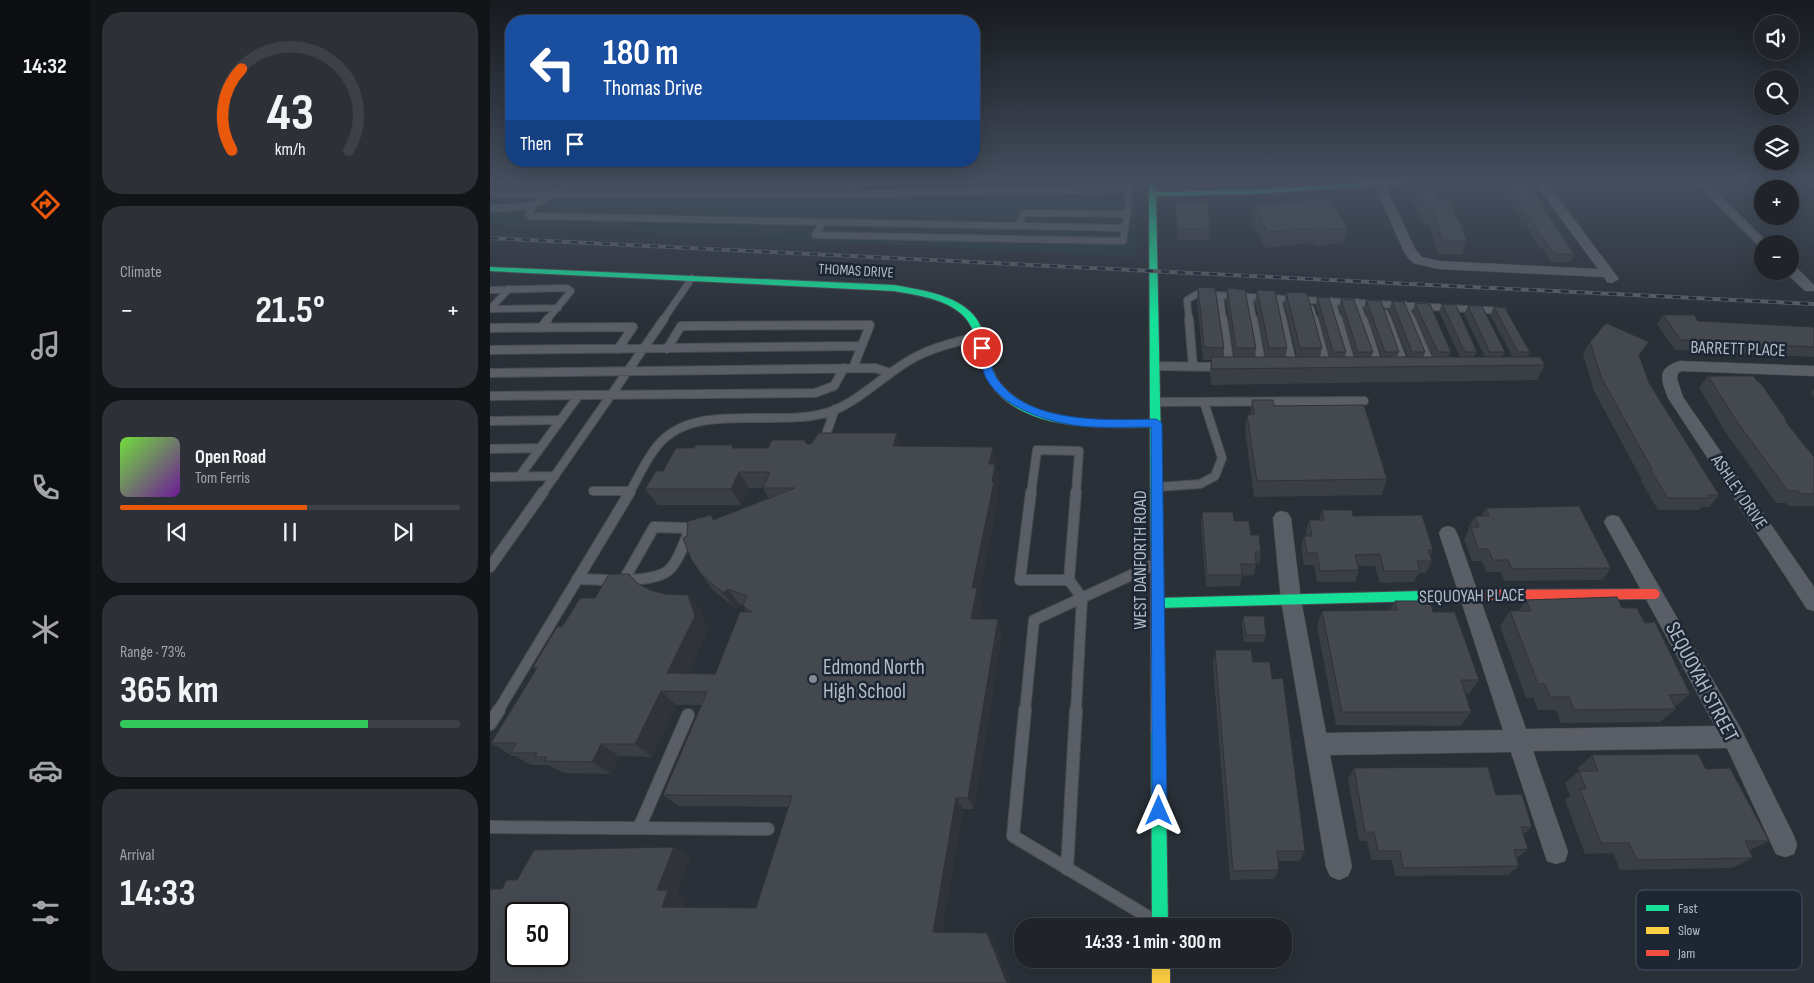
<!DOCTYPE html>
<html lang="en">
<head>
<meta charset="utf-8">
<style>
  body { margin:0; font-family:"Sofia Sans Condensed",sans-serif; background:#2d3036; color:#f1f3f6; height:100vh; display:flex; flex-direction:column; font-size:19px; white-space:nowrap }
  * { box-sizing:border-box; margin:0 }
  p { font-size:16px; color:#a2a4a8 }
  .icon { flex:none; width:28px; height:28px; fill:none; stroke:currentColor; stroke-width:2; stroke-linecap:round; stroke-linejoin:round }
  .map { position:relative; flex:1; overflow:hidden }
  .sheet { display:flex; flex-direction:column; gap:12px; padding:12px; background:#121417; width:400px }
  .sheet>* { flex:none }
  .banner { position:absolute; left:15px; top:15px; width:475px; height:152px; border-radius:20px; box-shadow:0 5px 20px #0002,0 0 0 1px #3d4147; background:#1a4fa0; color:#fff; overflow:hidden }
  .fabs { position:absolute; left:1264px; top:15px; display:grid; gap:10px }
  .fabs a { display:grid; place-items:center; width:45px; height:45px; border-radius:50%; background:#20242a; box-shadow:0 5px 20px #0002,0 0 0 1px #3d4147; font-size:25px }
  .speed { position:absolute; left:15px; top:902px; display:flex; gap:10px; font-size:25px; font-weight:700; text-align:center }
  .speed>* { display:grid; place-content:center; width:65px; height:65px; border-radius:50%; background:#20242a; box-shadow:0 5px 20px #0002,0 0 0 1px #3d4147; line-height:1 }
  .speed .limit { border:2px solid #111; border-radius:8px; background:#fff; color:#111 }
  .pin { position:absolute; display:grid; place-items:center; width:42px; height:42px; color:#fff; margin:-21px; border:2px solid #fff; border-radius:50%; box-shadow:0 1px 5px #0007 }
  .me { position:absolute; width:55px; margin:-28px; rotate:0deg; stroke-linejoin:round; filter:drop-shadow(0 0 4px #0008) }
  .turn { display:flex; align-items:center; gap:18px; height:105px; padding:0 15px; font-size:22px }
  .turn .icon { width:65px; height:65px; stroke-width:2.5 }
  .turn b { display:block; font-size:35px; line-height:42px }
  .then { display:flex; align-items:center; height:48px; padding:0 15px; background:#0003; gap:10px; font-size:19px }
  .big { font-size:38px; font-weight:700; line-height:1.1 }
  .sheet .tile { flex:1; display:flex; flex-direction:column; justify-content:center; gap:8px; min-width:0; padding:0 18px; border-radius:20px; background:#2d3036 }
  .sheet .dial { align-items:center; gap:0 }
  .dial svg { height:130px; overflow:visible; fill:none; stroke:#3d4147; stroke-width:7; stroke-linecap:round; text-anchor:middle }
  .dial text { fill:#f1f3f6; stroke:none }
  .song { display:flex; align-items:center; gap:15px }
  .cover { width:60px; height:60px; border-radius:8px; background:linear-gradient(135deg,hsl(100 70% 55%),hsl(280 70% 35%)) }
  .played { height:5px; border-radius:2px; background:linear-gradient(90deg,#ea580c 55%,#3d4147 55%) }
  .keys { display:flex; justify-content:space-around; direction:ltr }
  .heat { display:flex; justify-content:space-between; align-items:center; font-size:28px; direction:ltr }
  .charge { height:8px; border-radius:4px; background:linear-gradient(90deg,#34c759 73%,#3d4147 0) }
  .trip { position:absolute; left:524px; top:918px; width:278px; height:50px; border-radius:20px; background:#20242a; box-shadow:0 5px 20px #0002,0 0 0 1px #3d4147; font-weight:700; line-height:50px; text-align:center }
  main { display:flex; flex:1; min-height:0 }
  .tabs { display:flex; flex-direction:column; width:90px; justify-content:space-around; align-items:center; background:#0d0e11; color:#a2a4a8 }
  .tabs .icon { width:35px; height:35px }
  .tabs .selected { color:#ea580c }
  .tabs b { font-size:22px; color:#f1f3f6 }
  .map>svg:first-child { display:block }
  .green { fill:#273a3e }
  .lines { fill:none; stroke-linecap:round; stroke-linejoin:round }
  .lane-far3-casing { stroke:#484c53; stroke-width:8 }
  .lane-far2-casing { stroke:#484c53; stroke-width:10 }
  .lane-far1-casing { stroke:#484c53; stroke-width:12 }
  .lane-casing { stroke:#484c53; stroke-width:14 }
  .street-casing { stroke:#484c53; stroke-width:1 }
  .fast-casing { stroke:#484c53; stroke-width:2 }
  .slow-casing { stroke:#484c53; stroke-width:2 }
  .jam-casing { stroke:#484c53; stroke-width:2 }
  .lane-far3 { stroke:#5a5e66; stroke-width:6 }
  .lane-far2 { stroke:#5a5e66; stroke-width:8 }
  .lane-far1 { stroke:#5a5e66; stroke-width:10 }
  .lane { stroke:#5a5e66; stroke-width:12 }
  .street { fill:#5a5e66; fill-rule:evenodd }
  .fast { fill:#16e098; fill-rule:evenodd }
  .slow { fill:#ffcf43; fill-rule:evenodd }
  .jam { fill:#f24e42; fill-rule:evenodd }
  .rail-casing { stroke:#595d64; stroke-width:4 }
  .rail { stroke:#1d2633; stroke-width:2.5; stroke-dasharray:8; stroke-linecap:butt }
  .wall { fill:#3a3f45 }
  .shaded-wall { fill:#303338 }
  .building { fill:#444950; stroke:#303338; fill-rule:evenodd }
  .route { fill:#1a73e8; stroke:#114b97 }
  .poi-dot { fill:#848b96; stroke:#1d2633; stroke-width:2 }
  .labels { text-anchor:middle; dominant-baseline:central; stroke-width:5; stroke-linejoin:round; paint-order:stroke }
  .far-street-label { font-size:15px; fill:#b4bcc9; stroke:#1d2633 }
  .street-label { font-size:18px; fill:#b4bcc9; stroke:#1d2633 }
  .near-poi-label { font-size:21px; fill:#b4bcc9; stroke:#1d2633; text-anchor:start }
  .near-street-label { font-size:21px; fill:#b4bcc9; stroke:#1d2633 }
  .key { fill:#1d2633; stroke:#4a5360; stroke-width:1 }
  .key-label { font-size:14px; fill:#b4bcc9 }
</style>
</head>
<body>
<main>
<nav class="tabs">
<b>14:32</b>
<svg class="icon selected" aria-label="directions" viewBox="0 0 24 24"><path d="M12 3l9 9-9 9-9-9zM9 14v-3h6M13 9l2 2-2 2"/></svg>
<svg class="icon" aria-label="music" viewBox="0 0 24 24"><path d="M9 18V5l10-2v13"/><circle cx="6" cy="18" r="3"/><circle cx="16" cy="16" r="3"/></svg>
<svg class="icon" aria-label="phone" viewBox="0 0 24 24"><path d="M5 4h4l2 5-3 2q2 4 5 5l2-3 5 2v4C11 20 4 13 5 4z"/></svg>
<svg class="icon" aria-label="climate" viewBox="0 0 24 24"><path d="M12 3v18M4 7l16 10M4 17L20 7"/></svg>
<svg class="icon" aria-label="car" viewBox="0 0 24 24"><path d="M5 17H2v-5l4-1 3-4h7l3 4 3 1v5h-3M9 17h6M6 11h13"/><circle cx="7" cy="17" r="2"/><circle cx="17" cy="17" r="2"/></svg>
<svg class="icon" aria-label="filters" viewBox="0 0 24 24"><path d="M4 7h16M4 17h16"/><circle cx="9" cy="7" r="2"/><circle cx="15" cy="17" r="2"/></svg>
</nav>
<section class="sheet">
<div class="tile dial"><svg viewBox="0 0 100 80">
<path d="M14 69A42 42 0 1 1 86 69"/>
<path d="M14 69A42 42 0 0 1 20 19" stroke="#ea580c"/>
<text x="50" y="56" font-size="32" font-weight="700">43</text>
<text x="50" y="72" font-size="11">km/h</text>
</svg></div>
<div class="tile"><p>Climate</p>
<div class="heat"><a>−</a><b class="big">21.5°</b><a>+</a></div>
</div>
<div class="tile">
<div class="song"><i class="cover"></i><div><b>Open Road</b><p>Tom Ferris</p></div></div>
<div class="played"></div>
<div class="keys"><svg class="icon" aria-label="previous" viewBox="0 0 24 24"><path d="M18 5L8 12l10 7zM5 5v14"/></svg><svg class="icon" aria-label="pause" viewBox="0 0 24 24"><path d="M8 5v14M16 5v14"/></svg><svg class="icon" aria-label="next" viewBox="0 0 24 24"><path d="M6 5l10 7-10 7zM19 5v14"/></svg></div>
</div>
<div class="tile"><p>Range · 73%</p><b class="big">365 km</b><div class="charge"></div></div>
<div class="tile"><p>Arrival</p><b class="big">14:33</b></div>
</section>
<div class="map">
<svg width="1324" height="983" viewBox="0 0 1324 983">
  <rect width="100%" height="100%" fill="#2a3038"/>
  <path class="green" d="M0,182H645V257L0,224Z"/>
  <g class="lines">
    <g class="lane-far3-casing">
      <path id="lane-far3" d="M0,182H34
        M360,194L366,182
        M0,195H327L637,189L638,182
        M43,207L38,214L40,216L333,222L325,235L633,241C635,223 641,206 637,189
        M0,208C35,208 52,208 78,182
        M333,222L634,228
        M528,226L534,213L636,214
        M0,290L77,288L81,291L57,320
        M730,296L733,320
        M759,297L763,320
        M788,299L793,320
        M842,301L848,320
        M867,302L873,320
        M915,305L922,320
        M0,309L68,308
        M0,309L19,289
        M821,309L824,320
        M895,313L898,320
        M173,320L202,278
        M699,320L697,300L707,294L1013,311"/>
    </g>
    <g class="lane-far2-casing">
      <path id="lane-far2" d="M699,319L703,367
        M733,319L740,367
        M763,319L772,367
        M792,319L803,367
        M824,319L837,367
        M848,319L862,367
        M873,319L889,367
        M897,319L915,367
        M921,319L941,366
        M0,328L143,327L128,349
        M51,328L58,319
        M177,349L191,326L380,325L363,368
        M0,350L371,346
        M665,366L730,367
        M0,373L385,368L400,373
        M0,396L325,393L344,386L354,368
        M666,402L874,401
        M0,421L71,420
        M333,443L345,409
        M0,449L50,448
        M0,477L65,476
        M29,477L89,395
        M667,487L710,484L725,476L732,458L714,402
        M103,491H140
        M52,494L174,319
        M139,494C148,478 156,459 168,445C206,399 290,430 342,411C365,403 393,377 415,363C438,348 463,343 489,336
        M541,494L547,450L589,451L586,494"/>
    </g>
    <g class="lane-far1-casing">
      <path id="lane-far1" d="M541,492L530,580H579
        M0,567L53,492
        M87,579C109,579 164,585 180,569C189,560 193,545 198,534L195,528L164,527L135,578
        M579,580L592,598L586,711
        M579,580L586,492
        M8,711L140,492
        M535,711L544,620L663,565"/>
    </g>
    <g class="lane-casing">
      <path id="lane" d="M535,710L523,836L660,918
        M0,724L9,710
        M0,827L278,829
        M149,828L198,715
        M577,869L586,710"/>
    </g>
    <g class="street-casing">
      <path id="street" d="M883,182H894L925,249L932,257L949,261L1108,269L1044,182H1056L1129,279L1122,283L1117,282L1114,277L949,269L923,263L915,254Z
        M1205,182H1216L1280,244H1272V247H1270Z
        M1315,182H1324V188Z
        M1300,265L1305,266L1324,285V291H1315L1295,272L1300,271Z
        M1190,361L1324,366V376L1192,371L1188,373L1187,379L1193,397L1324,587V611L1317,609L1178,398C1171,379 1166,368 1190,361Z
        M792,511L798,513L801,518L811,600L836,733L1013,730L949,533L952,528L958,526L964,528L967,533L1036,729L1225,726L1114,522L1117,517L1123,515L1129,517L1251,729L1304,836L1307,845L1304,854L1295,857L1286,854L1237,748L1043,751L1078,852L1075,861L1066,864L1057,861L1054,852L1021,752L840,755L862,867L858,876L849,880L840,876L836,867L791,600L783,518L786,513Z"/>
    </g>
    <g class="fast-casing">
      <path id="fast" d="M659,182H665L666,192L762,190L882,182H916L912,184L762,194L666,196L673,553L671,556L667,558L663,556L661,553L660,427C612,428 540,431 505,390C492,374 489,356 485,337C477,301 433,296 404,291L0,271V267L404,285C435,291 483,296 493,333C498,350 499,368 510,383C543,424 613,421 660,420Z
        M972,590L976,591L978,595L976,599L972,600L668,608L664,607L662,603L664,599L668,598Z
        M668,725L673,727L675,732L678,926H662L661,732L663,727Z"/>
    </g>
    <g class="slow-casing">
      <path id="slow" d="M667,548L671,550L673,553L675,732L673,737L668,739L663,737L661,732V553L663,550Z
        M662,959H680V983H662Z"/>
    </g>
    <g class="jam-casing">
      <path id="jam" d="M1164,589L1168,590L1170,594L1168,598L1164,599L972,600L968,599L966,595L968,591L972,590Z"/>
    </g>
    <use href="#lane-far3" class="lane-far3"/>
    <use href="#lane-far2" class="lane-far2"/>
    <use href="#lane-far1" class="lane-far1"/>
    <use href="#lane" class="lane"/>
    <use href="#street" class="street"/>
    <use href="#fast" class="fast"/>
    <use href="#slow" class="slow"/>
    <use href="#jam" class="jam"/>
    <g class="rail-casing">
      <path id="rail" d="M0,238L1324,304"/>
    </g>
    <use href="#rail" class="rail"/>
  </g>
  <path class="wall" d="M1016,182H1034L1041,194L1084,254L1080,262H1061L1052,248H1049L1036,223H1032L1014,188Z
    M926,189L951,201L977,241L972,255L948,254L939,224H934L923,202Z
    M685,202L720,228L719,240H687L685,213Z
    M764,205L858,228L854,243L825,246L823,243L775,248L762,221Z
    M708,287L734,348L733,357H744L736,301L737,288L766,348L765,357H776L765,302L767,290L797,348L796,357H807L794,304L796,292L832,348L830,357H840L826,306L827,297L856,352L855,357H865L849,307L851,299L883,352L881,357H892L874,308L876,300L909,352L907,357H918L899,310L902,301L935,352L933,357H943L923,311L925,303L961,352L959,357H970L949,312L952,304L987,352L984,357H995L974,314L978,306L1015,352L1012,357H1023L1000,315L1004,307L1040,352L1037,357L1055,365L1047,380L721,385L720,372L721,360H713L707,300Z
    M1173,315L1208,321L1324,327V357L1185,350L1167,324Z
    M1100,342L1149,357L1159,383L1229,495L1219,507H1212L1209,510H1168L1151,481L1152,480L1104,391L1093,354Z
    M1218,376L1297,421L1296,422L1324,457V506H1298L1296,503H1286L1238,436L1209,388Z
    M1324,389V397L1321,393Z
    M762,400L784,406L897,479L892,495L764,497L755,431L757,415H760Z
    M317,444L412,446L507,463L506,467L509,481L507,492L508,498L489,594L492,603L489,619H508L512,634L484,809H473L452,932L503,941L520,983H0L12,889L27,880L184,847L200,857L187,894L196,899L193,907L266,908L298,807L189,806L173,795L212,705H186L162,757L129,756L121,774L74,773L58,765H41L25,756H22L1,743L46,670L43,667L72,627L105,598L147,583L160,590L175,594L198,595L211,610L218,631L198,674H225L257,612L253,606L249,604L245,608L223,590L211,574L197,536L221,515L224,520L279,499L273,488H259L251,505H168L155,489L173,471L245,448H278Z
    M996,508L1121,568L1112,580L1014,581L1011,572H996L992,561H982L974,539L979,530L978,528L985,516H992Z
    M832,510L863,516L943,550L940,556L942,561L936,573H929L924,582L890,583L885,566H868L869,570L865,582H827L824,565H814L811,548L814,536H817L816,532L819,520H829Z
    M712,512L744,521L761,535L771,552L769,564H766L764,575L752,576L750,586L716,587L711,524Z
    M1036,600L1132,608L1155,623L1200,694L1185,707L1186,709L1170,722L1071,723L1066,710H1048L1043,698H1036L1010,626L1020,611H1028Z
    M905,601L989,680L979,694H975L981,712L971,726L846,725L827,626L832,611L900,610Z
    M753,616L776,635L774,642H754L752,623Z
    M725,650L763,662L782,679L815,851L810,861H788L789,870L784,879L740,880L723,664Z
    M1102,755L1216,769L1279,841L1260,850L1263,858L1242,868L1130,870L1123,853L1095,854L1075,800L1080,796L1075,783L1089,771L1088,768Z
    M864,768L1006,795L1042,827L1034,834L1038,849L1027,858L1029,866L1018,875L905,876L902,860H881L877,841H869L858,779Z"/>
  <path class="shaded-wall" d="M407,433L413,449L403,446Z
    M503,447L507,463L506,467L509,481L507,492L508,498L489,594L492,603L486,634L481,619L482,588L499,464Z
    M249,472L259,488L251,505L241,489Z
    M238,589L249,604L245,608L233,593Z
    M198,595L211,610L218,631L192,687L177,673Z
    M508,619L512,634L484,809L478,798Z
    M171,691L186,705L162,757L145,744Z
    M111,744L129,756L121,774L102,762Z
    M466,798L473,809L451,940L443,932Z
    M184,847L200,857L187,894L196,899L190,915L172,907L167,890Z
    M497,933L503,941L520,983H517Z"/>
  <path class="building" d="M1018,182H1034L1041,194H1045L1084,254H1064L1055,240H1052L1039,215H1035Z
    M944,188L951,201H958L971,224L977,241L952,240L943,211H938L926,189Z
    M839,199L858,228L827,230L826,228L777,232L764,205Z
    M717,201L720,228L687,229L685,202Z
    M708,287L725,288L734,348L714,347Z
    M737,288L755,290L766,348H746Z
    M767,290L785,291L797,348H779Z
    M796,292L817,293L832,348H810Z
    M827,297L839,298L856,352H843Z
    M851,299L864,300L883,352H868Z
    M876,300L891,301L909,352H895Z
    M902,301L914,302L935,352H922Z
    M925,303L940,304L961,352H948Z
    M952,304L966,305L987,352H975Z
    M978,306H992L1015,352H1000Z
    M1004,307L1015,308L1040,352H1028Z
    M1173,315H1204L1208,321L1324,327V347L1191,340Z
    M1116,323L1159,342L1149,355L1159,383L1229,495H1218L1220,498H1178L1160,469H1162L1112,379L1100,342Z
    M721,357H1050L1055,365L722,369Z
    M1218,376H1263L1268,382H1270L1297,421H1295L1324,457V494H1311L1308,491H1298L1248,423Z
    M762,400H783L784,406L874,405L897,479L767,481L757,415L764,414Z
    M329,433H407L403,446L503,447L499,464H505L502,482H504L482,588H487L481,619H508L478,798H466L443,932L497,933L517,983H0V889H12L17,880H27L44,850L184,847L167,890H178L172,907L266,908L302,796L173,795L217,692L171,691L145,744H111L102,762L54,761L57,757H45L47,753H21L26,743H1L47,668L43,667L67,627H72L90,598H105L119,574H139L147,583L160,590L175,594L198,595L205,616L177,673L225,674L250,612H262L253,606L257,596L238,589L233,593L211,574L201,559L193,538L197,536L198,521L221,515L223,520L305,488H273L280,472H249L241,489H155L166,471H173L186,448H204L206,445H243L242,448H278L282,440H314L317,444H321ZM26,914H69V956H26Z
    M1089,506L1121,568L1022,569L1018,560H1003L998,549H988L981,527H989L985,516H999L996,508Z
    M832,510H862L863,516L932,515L943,550H938L942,561H927L930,571H894L890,554L865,555L869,570L830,571L827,553H817L814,536H822L819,520H834Z
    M712,512H743L744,521H759L761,535H769L771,552H765L766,564H751L752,575H717Z
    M1127,597L1132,608H1147L1155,623L1165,622L1200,694L1179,695L1186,709L1084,710L1079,697H1060L1055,684H1048L1020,611H1041L1036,600Z
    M905,601H940L943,612H965L989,680H971L981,712H852L832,611L907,610Z
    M753,616H774L776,635H756Z
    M725,650H761L763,662H780L782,679L793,678L815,851H787L789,870L743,871Z
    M1208,754L1216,769L1240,768L1279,841H1255L1263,858L1147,860L1139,843H1111L1090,789H1096L1089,771H1108L1102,755Z
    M998,767L1006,795L1032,794L1042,827H1031L1038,849L1024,850L1029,866L913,868L910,851H888L884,832H875L864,768Z"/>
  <linearGradient id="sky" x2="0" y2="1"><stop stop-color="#171a1f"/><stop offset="0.57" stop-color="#444e5e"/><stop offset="1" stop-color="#444e5e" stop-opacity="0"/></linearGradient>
  <rect width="1324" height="319" fill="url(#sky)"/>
  <path class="route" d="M489,346H492L497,348C500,358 501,369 506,377C536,425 618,420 666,419L672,423L677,811L675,816L669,818L664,816L662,811L661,427C642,427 623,428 604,427C569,426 514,411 496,378C492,369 490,358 487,348Z"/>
  <circle class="poi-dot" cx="323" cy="679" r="5"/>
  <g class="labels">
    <g class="far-street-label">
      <text transform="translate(366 271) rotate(3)">THOMAS DRIVE</text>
    </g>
    <g class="street-label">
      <text transform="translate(1248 349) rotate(2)">BARRETT PLACE</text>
      <text transform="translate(1249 492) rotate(56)">ASHLEY DRIVE</text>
      <text transform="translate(650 560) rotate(-90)">WEST DANFORTH ROAD</text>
      <text transform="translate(982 596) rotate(-1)">SEQUOYAH PLACE</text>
    </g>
    <g class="near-poi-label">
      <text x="333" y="667">Edmond North<tspan x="333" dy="24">High School</tspan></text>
    </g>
    <g class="near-street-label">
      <text transform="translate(1212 682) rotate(62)">SEQUOYAH STREET</text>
    </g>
  </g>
  <rect x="1146" y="890" width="166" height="80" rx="8" class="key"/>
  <rect x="1156" y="905" width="23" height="6" fill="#16e098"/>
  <rect x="1156" y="927" width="23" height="7" fill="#ffcf43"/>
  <rect x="1156" y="950" width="23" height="6" fill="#f24e42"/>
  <g class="key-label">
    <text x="1188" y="913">Fast</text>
    <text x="1188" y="935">Slow</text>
    <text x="1188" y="958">Jam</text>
  </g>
</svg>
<div class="fabs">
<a><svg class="icon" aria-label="sound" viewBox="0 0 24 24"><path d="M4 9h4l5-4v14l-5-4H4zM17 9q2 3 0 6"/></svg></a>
<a><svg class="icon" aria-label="search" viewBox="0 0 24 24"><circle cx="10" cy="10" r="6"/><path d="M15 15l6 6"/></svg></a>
<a><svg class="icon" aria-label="layers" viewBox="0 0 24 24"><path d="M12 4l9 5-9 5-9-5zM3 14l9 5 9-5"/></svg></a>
<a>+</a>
<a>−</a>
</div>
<div class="speed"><div class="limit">50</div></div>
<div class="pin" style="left:492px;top:348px;background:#d93025"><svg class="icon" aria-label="arrive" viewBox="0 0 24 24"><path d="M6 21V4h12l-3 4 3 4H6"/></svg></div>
<svg class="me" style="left:669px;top:811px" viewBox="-20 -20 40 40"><path d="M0-17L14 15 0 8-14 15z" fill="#1a73e8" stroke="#fff" stroke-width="4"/></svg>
<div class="trip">14:33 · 1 min · 300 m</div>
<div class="banner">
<div class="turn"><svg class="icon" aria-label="left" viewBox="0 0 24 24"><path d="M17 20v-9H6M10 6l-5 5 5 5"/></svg><div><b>180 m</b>Thomas Drive</div></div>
<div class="then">Then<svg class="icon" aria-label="arrive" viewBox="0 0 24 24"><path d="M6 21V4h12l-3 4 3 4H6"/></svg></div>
</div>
</div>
</main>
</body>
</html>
